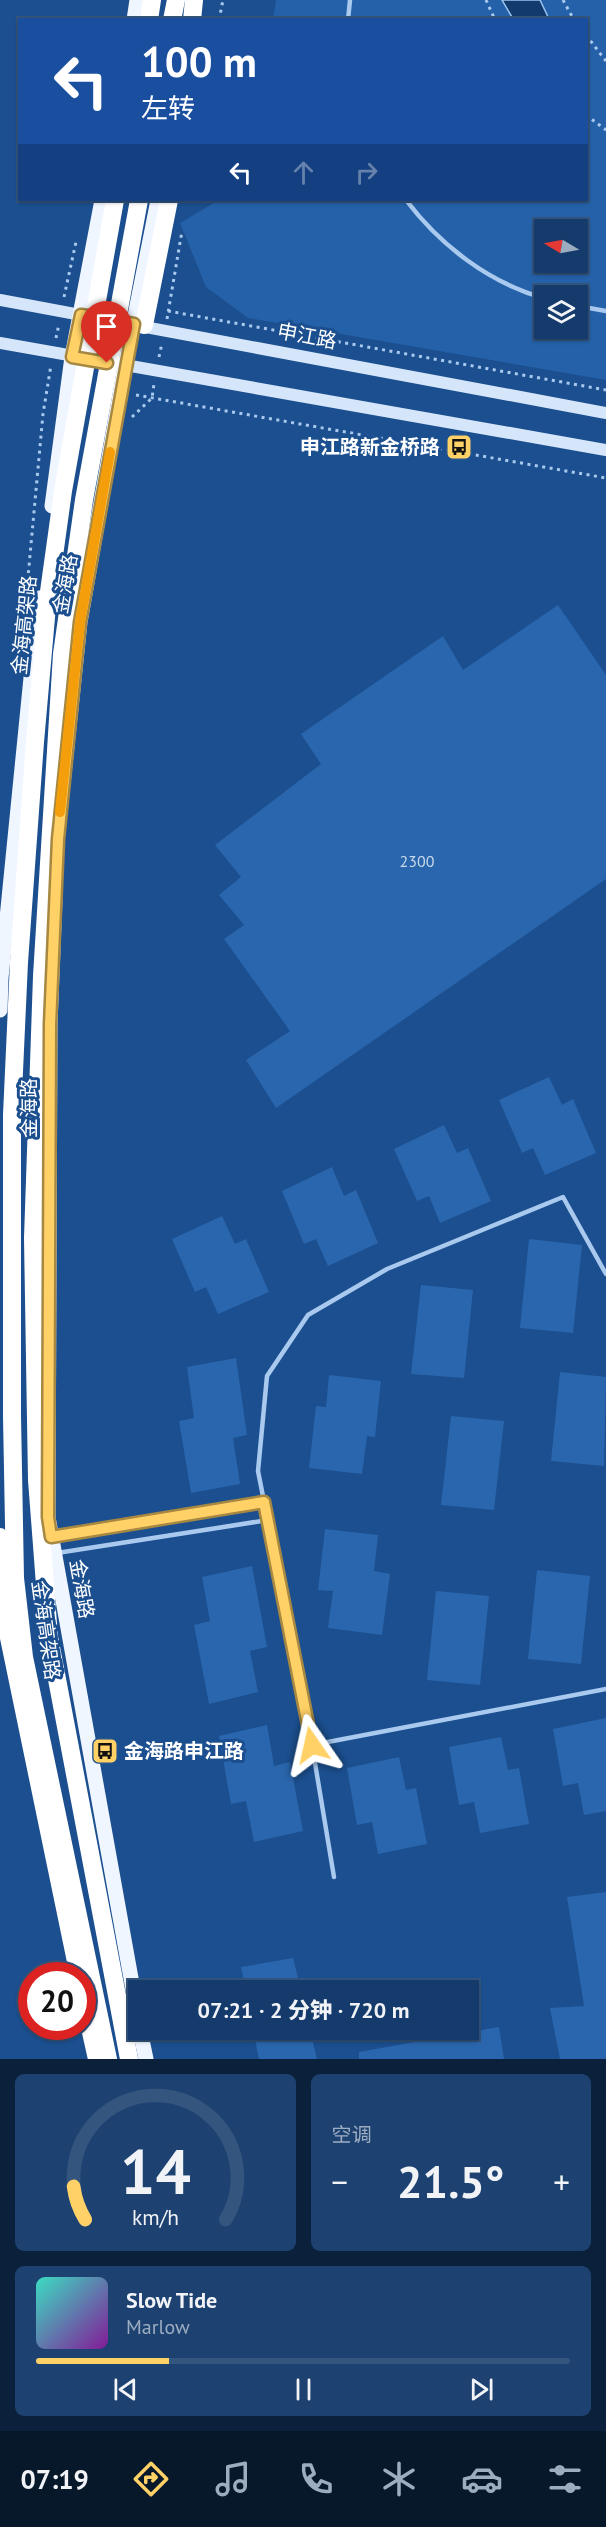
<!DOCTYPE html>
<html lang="zh">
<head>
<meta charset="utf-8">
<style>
  body { margin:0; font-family:"PT Sans","Noto Sans SC",sans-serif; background:#1d4271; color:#f1f3f6; height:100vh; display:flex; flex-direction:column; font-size:22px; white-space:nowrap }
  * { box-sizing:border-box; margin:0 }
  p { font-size:20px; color:#9dadc1 }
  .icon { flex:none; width:33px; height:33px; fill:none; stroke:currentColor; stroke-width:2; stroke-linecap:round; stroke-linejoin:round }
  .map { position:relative; height:2059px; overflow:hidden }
  .side { display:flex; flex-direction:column; gap:15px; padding:15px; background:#0b203b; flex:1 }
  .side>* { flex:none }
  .guide { position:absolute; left:18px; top:18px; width:570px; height:183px; border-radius:0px; box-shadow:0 2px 4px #0004,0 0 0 2px #33557e; background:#1a4fa0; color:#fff; overflow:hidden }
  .needle { width:39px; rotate:280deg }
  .tools { position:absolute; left:534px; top:219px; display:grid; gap:12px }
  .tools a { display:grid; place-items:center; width:54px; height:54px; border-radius:0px; background:#143b6b; box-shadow:0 2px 4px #0004,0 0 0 2px #33557e; font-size:30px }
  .speed { position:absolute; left:18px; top:1962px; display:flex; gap:12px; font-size:30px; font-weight:700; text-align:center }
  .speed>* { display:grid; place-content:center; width:78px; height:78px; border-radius:50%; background:#143b6b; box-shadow:0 2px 4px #0004,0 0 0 2px #33557e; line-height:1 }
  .speed .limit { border:9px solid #d22; background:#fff; color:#111 }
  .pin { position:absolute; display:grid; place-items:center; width:51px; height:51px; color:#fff; margin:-62px -26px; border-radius:50% 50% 50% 0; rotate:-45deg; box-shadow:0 0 6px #0007 }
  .pin .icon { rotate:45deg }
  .me { position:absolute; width:66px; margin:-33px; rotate:349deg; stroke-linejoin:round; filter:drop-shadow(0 0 4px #0008) }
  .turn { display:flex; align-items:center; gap:21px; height:126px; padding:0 24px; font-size:27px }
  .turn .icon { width:78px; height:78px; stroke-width:2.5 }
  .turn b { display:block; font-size:42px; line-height:51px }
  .lanes { display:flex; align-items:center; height:57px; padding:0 24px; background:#0003; justify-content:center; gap:30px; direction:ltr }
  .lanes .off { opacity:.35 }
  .big { font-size:45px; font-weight:800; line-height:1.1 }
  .side .widget { flex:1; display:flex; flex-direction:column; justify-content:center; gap:9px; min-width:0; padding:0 21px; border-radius:9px; background:#1d4271 }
  .side .dial { align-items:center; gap:0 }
  .dial svg { height:156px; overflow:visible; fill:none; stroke:#33557e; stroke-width:7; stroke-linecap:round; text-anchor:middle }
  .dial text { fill:#f1f3f6; stroke:none }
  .song { display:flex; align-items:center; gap:18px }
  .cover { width:72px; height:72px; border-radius:9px; background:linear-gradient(135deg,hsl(170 70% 55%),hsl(290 70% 35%)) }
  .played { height:6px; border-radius:3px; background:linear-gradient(90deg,#ffd166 25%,#33557e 25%) }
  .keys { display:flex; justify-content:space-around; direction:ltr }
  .heat { display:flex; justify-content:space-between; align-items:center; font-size:33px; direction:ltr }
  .side .tiles { flex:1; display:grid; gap:15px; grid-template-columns:1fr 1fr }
  .widget:last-child { grid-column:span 2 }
  .trip { position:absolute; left:128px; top:1980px; width:351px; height:60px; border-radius:0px; background:#143b6b; box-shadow:0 2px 4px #0004,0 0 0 2px #33557e; font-weight:800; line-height:60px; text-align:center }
  .menu { display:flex; height:96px; justify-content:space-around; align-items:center; background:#08182b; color:#9dadc1 }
  .menu .icon { width:42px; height:42px }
  .menu .active { color:#ffd166 }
  .menu b { font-size:27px; color:#f1f3f6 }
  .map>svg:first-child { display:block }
  .green { fill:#2461a8; fill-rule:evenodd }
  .water { fill:#123a6d; stroke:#9cc4f0; stroke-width:1.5 }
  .building { fill:#2a66ad }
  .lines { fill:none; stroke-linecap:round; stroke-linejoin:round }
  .path { stroke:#a9c9ee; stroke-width:3; stroke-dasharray:3 4.5; stroke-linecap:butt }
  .lane { stroke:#a9c9ee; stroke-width:4.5 }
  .secondary { stroke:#d6e6fa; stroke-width:12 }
  .primary { stroke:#f0f6ff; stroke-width:15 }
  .highway { stroke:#fff; stroke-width:18 }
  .highway-bridge { stroke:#fff; stroke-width:18 }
  .route-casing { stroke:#a68842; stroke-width:15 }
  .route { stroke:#ffd166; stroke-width:10 }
  .slow { stroke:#f59e0b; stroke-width:10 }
  .labels { text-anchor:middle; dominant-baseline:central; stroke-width:6; stroke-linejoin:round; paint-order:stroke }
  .number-label { font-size:16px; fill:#cad9ea }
  .street-label { font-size:20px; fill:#fff; stroke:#1b4f8f }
  .poi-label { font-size:20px; font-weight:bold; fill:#fff; stroke:#1b4f8f; text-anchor:end }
</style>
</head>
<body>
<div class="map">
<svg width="606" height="2059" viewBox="0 0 606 2059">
  <rect width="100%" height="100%" fill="#1b4f8f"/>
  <path class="green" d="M276,0H502L513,19L273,20Z
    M540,0H606V380L248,318L206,287L180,223L219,200H586V20L549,19ZM544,230H578V262H544ZM544,296H578V328H544Z"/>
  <path class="water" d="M502,0H540L549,19H513Z"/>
  <path class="building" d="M558,605L606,675V879L276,1108L246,1060L290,1031L224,939L244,925L219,895L241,877L215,845L321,764L301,734L443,636L463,670Z
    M549,1077L562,1105L573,1099L596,1153L545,1175L533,1148L522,1153L499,1100Z
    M444,1125L457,1153L468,1148L491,1201L440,1223L429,1196L417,1201L394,1149Z
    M332,1167L344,1196L356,1190L378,1243L328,1266L316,1239L304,1244L282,1191Z
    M222,1216L235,1244L246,1239L269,1292L218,1314L206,1287L195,1292L172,1239Z
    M529,1239L582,1245L573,1333L520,1328Z
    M421,1285L473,1290L464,1378L411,1374Z
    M236,1358L247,1435L233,1438L240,1484L191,1493L179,1421L194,1418L187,1367Z
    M560,1372L606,1377L604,1466L551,1461Z
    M329,1375L381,1381L375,1437L367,1436L362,1474L309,1468L316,1406L326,1407Z
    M451,1416L504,1421L494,1510L441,1505Z
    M325,1529L378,1535L374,1571L390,1574L382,1635L328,1628L333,1591L318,1590Z
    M252,1566L267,1647L250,1651L258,1692L209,1704L194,1625L210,1621L202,1577Z
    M537,1570L590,1576L581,1664L528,1659Z
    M436,1591L489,1596L480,1685L427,1680Z
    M606,1718V1811L584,1815L578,1783L563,1786L553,1729Z
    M267,1725L274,1766L290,1762L303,1831L254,1842L246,1801L231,1804L219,1736Z
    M501,1737L508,1770L519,1768L529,1824L480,1833L474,1802L459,1805L449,1747Z
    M399,1757L406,1790L416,1788L427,1844L378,1854L372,1822L357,1825L347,1768Z
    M606,1892V2059H560L550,2008L584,2006L567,1897Z
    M293,1958L301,1990H246L241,1967Z
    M499,2027L504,2059H359V2052Z
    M253,2030H310L317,2059H259Z"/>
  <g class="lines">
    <path class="path" d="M486,0L495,20
      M563,0L574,20
      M219,20L223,0
      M586,35L606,61
      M586,115L606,130
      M64,297L76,242
      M168,311L606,390
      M167,319L182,231
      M56,338L59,324
      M159,357L162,343
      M136,395L606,478
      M132,417L152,398L154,384
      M27,588L43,414L51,365"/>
    <path class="lane" d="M348,20L350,0
      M406,200C440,245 489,283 544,298
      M578,306L606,311
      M54,1536L264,1502
      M57,1553L268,1520
      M312,1745L606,1689
      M334,1877L312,1745L258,1471L267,1376L308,1315L387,1269L563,1197L606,1274"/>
    <path class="secondary" d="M0,300L606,413
      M0,343L606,450"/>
    <path class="primary" d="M134,20L137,0
      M52,506L72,357L102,200
      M60,813L80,622L125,366L158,200
      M55,900L50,1024L48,1517L138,2017
      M0,1010L1,978L39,598
      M140,2030L146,2059"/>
    <path class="highway" d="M149,20L152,0
      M172,20L176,0
      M144,325L169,200
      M0,1537L8,1633L79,1976
      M82,1992L97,2059"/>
    <path class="highway-bridge" d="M192,20L194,0
      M108,2059L24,1657L15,1578L12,1416V1115L19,962L35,742L47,606L63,491L115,200
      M129,2059L49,1637L37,1480L33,1238L42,976L62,654L84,500L139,200"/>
  </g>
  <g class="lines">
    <g class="route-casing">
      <path id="route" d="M107,363L72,357L81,315L134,324L80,622L58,839L50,1024L48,1517L51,1537L264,1502L312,1745"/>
    </g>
    <use href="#route" class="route"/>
    <path class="slow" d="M60,812L80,622L110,452"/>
  </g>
  <defs>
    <g id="bus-square" transform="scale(1.35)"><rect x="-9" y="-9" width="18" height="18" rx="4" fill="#ffd166" stroke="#1b4f8f"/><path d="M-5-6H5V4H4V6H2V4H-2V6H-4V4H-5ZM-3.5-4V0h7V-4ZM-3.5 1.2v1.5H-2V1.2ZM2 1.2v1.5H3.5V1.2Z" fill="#111"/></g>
  </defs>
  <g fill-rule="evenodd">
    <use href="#bus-square" x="459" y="447"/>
    <use href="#bus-square" x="105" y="1751"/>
  </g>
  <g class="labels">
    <g class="number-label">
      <text x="417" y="861">2300</text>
    </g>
    <g class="street-label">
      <text transform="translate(307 336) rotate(11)">申江路</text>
      <text transform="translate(65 584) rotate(-80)">金海路</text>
      <text transform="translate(24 625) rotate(-84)">金海高架路</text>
      <text transform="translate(29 1108) rotate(-90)">金海路</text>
      <text transform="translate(82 1589) rotate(80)">金海路</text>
      <text transform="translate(46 1630) rotate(82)">金海高架路</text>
    </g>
    <g class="poi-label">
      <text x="440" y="447">申江路新金桥路</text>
      <text x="124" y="1751" text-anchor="start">金海路申江路</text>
    </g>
  </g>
</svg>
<div class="tools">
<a><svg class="needle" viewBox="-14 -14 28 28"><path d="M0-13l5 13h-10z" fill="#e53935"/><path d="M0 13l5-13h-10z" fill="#9dadc1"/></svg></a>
<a><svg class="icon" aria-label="layers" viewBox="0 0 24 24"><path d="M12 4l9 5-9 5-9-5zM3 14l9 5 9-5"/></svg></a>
</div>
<div class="speed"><div class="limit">20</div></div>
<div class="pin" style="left:107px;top:363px;background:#d93025"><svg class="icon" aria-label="arrive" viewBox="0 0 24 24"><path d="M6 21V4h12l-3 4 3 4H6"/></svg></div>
<svg class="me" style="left:312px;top:1745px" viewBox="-20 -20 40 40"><path d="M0-17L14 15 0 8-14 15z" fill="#ffd166" stroke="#fff" stroke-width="4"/></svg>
<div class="trip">07:21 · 2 分钟 · 720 m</div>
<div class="guide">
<div class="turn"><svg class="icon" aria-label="left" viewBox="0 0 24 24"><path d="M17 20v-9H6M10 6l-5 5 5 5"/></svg><div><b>100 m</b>左转</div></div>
<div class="lanes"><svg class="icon" aria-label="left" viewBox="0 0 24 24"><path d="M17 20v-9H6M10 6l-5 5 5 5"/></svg><svg class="icon off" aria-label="ahead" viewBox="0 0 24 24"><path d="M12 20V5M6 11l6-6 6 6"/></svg><svg class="icon off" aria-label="right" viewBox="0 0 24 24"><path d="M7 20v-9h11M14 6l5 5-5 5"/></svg></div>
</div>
</div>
<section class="side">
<div class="tiles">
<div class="widget dial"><svg viewBox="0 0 100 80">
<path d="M14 69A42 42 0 1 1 86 69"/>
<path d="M14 69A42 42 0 0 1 8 52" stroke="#ffd166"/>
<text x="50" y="56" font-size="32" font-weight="700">14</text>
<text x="50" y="72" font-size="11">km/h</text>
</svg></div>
<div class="widget"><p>空调</p>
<div class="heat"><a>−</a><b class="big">21.5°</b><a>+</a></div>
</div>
<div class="widget">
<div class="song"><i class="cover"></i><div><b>Slow Tide</b><p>Marlow</p></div></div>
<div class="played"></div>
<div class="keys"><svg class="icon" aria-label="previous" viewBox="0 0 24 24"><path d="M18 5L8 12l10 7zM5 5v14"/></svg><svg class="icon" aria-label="pause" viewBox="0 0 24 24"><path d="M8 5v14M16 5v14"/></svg><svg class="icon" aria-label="next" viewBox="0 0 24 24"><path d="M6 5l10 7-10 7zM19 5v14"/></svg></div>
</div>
</div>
</section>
<nav class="menu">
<b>07:19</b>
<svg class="icon active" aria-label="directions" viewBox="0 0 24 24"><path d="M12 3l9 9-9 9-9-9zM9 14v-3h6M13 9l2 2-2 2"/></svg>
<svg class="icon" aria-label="music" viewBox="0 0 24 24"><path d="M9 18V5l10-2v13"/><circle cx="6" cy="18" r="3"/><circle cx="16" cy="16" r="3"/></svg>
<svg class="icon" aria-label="phone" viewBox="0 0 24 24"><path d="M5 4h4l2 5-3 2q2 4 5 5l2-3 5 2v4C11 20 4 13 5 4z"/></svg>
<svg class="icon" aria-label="climate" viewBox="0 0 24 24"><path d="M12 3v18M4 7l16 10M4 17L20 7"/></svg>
<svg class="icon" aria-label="car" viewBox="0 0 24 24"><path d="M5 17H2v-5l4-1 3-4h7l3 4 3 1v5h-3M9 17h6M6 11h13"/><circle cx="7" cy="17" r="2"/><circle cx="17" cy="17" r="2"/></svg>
<svg class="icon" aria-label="filters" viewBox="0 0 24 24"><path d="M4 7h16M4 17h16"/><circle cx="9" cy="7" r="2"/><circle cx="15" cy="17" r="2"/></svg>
</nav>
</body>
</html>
